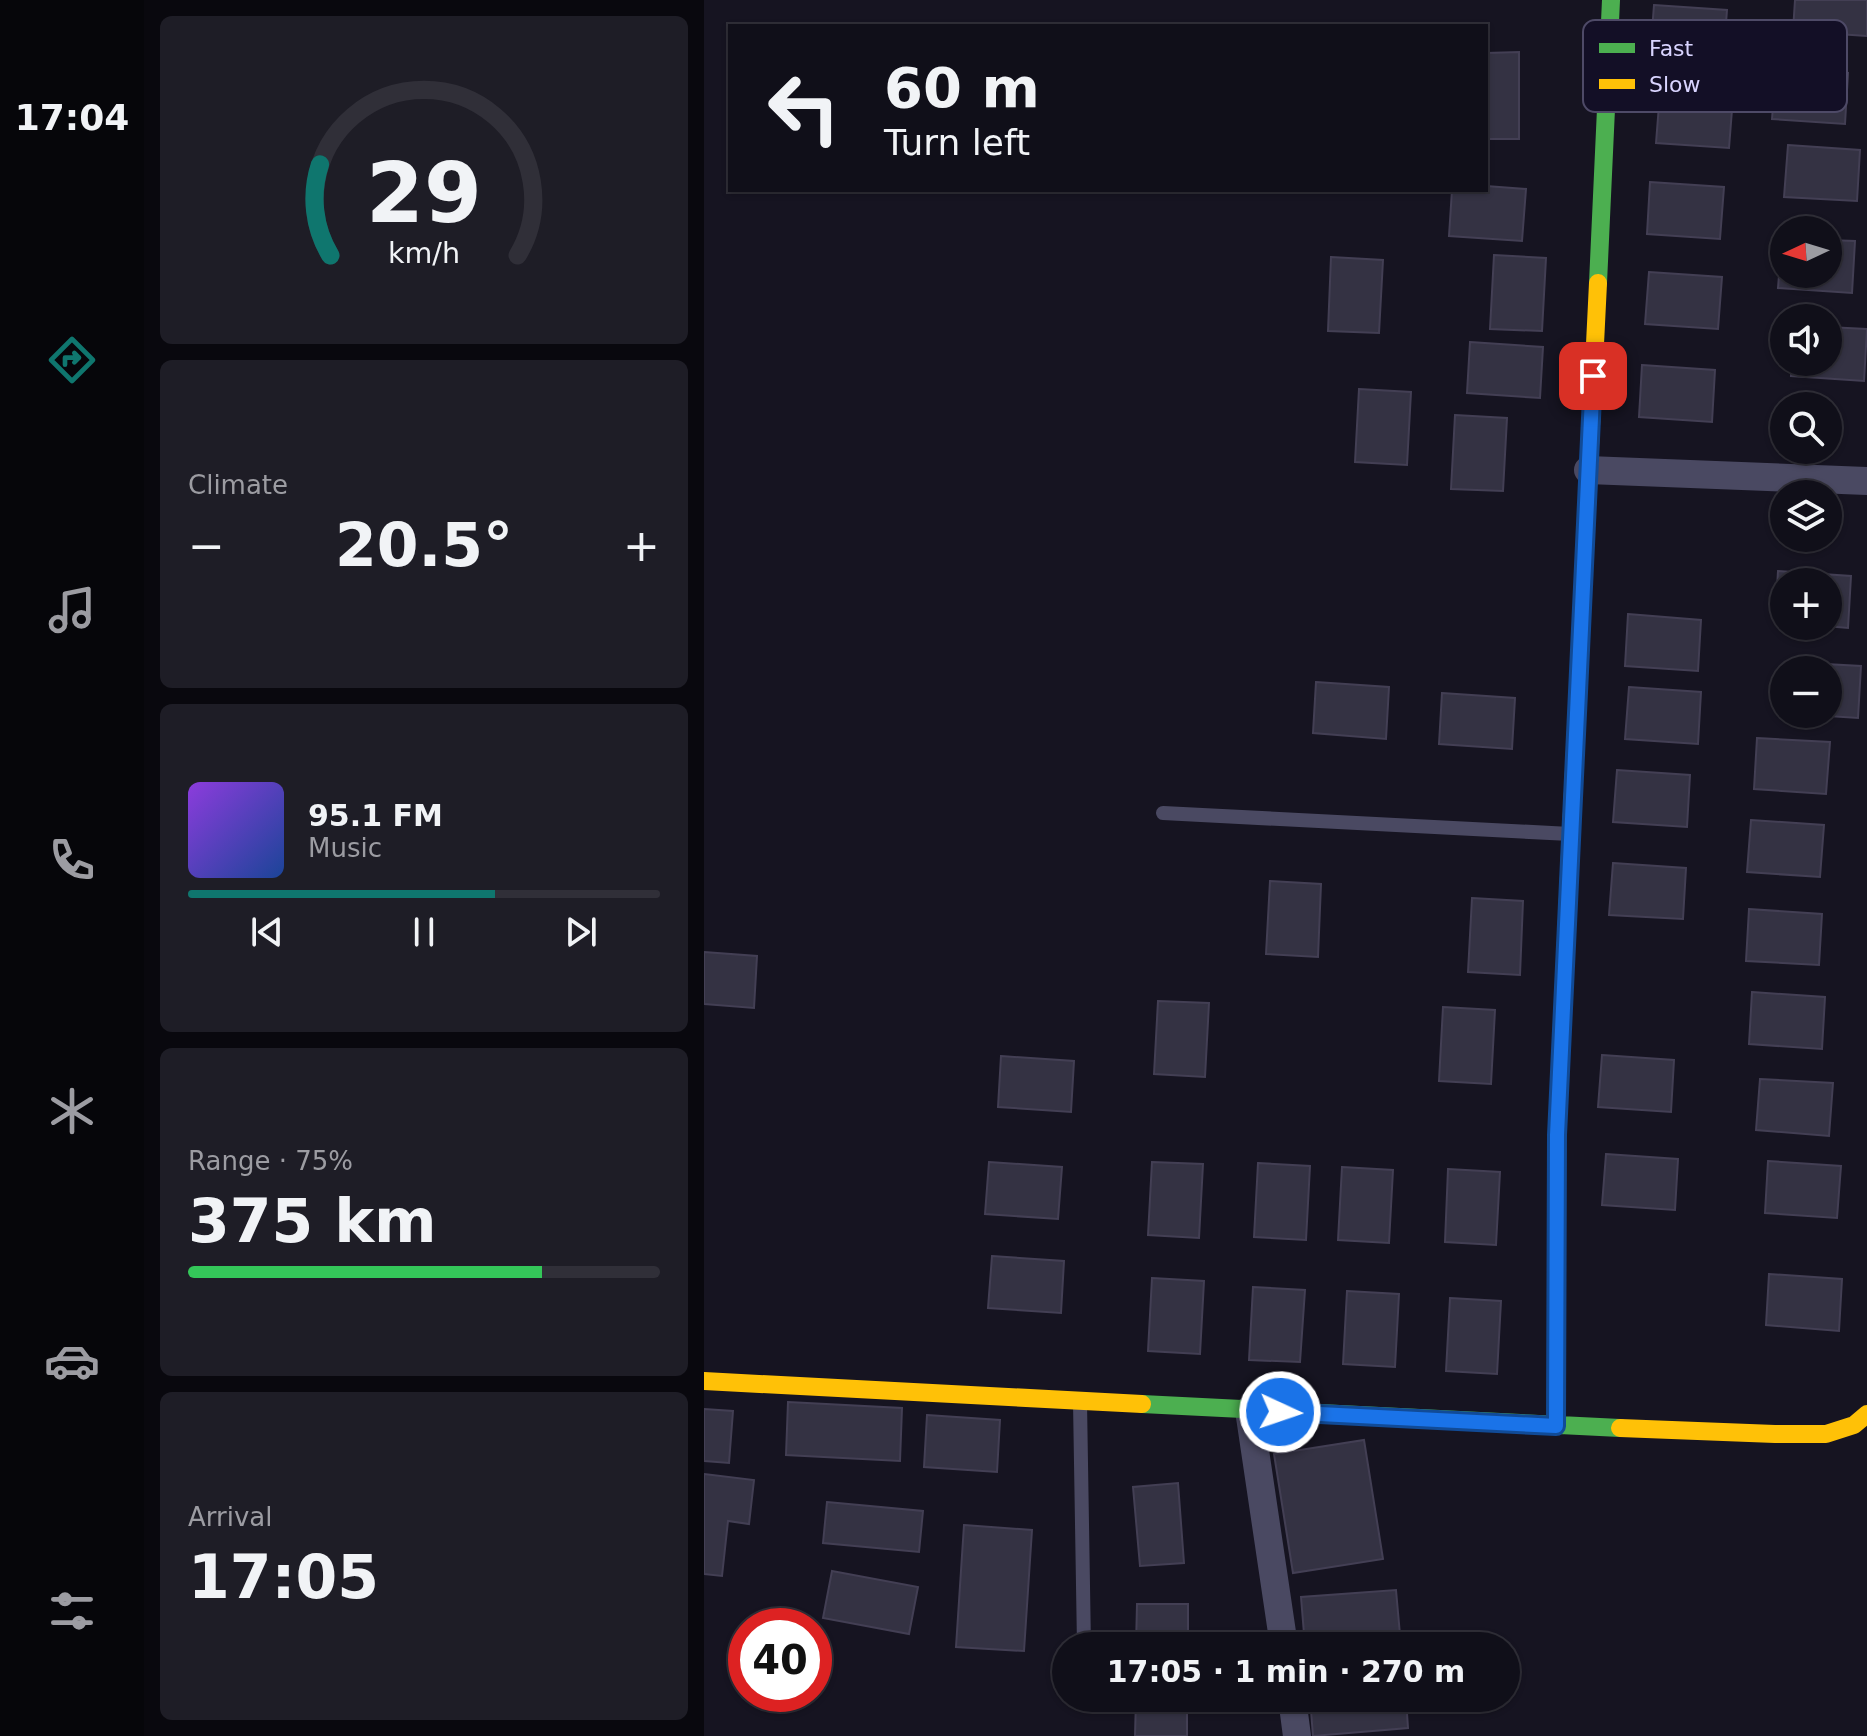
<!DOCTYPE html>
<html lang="en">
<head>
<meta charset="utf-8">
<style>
  body { margin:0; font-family:"DejaVu Sans",sans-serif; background:#1e1d26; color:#f1f3f6; height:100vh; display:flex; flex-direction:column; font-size:30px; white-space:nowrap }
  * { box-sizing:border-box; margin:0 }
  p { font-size:26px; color:#9c9ca2 }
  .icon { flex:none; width:44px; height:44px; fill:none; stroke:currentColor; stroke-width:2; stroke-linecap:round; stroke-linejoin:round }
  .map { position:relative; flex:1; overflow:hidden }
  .sheet { display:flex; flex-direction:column; gap:16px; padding:16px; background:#09080e; width:560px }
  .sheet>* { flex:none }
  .banner { position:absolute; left:24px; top:24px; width:760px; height:168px; border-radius:0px; box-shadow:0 2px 6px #0004,0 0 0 2px #302f38; background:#100f19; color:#f1f3f6; overflow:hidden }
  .needle { width:52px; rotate:266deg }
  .controls { position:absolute; left:1066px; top:216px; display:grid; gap:16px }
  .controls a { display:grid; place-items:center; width:72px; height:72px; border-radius:50%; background:#100f19; box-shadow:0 2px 6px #0004,0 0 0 2px #302f38; font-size:40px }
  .speed { position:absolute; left:24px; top:1608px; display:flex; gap:16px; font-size:40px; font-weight:700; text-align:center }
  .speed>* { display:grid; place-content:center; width:104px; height:104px; border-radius:50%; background:#100f19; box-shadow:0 2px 6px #0004,0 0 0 2px #302f38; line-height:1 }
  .speed .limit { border:12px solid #d22; background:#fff; color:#111 }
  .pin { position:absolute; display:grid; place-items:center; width:68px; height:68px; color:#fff; margin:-34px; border-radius:16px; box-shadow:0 4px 12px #0006 }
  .me { position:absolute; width:88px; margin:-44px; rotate:93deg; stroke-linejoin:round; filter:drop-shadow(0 0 6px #0008) }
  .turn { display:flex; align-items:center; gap:28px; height:168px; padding:0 24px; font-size:36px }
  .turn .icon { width:104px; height:104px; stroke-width:2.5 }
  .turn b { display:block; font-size:56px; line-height:68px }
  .big { font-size:60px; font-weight:700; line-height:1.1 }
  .sheet .card { flex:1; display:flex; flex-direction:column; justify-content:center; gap:12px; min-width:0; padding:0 28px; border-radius:12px; background:#1e1d26 }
  .sheet .dial { align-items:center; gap:0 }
  .dial svg { height:208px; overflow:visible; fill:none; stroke:#302f38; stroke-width:7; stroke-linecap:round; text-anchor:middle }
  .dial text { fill:#f1f3f6; stroke:none }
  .song { display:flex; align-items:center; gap:24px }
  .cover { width:96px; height:96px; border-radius:12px; background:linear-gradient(135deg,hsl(270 70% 55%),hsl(220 70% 35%)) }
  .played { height:8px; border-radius:4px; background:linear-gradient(90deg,#0f766e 65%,#302f38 65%) }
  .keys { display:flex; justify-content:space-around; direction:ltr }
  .heat { display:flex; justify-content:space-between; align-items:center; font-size:44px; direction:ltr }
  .charge { height:12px; border-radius:6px; background:linear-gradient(90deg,#34c759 75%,#302f38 0) }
  .trip { position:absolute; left:348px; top:1632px; width:468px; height:80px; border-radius:40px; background:#100f19; box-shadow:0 2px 6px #0004,0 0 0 2px #302f38; font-weight:700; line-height:80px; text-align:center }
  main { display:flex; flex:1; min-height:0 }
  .dock { display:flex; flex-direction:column; width:144px; justify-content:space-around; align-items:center; background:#06060a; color:#9c9ca2 }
  .dock .icon { width:56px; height:56px }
  .dock .on { color:#0f766e }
  .dock b { font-size:36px; color:#f1f3f6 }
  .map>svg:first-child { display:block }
  .building { fill:#343243; stroke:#433f54; stroke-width:2 }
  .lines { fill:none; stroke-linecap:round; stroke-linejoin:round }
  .lane { stroke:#4a4962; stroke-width:14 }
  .street { stroke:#4a4962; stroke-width:28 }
  .fast { stroke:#4caf50; stroke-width:18 }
  .slow { stroke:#ffc107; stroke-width:18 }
  .route-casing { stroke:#114b97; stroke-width:20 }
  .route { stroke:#1a73e8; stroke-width:14 }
  .key { fill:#130f26; stroke:#4e4a67; stroke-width:2 }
  .key-label { font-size:22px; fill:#d9d4ff }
</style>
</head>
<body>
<main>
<nav class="dock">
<b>17:04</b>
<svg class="icon on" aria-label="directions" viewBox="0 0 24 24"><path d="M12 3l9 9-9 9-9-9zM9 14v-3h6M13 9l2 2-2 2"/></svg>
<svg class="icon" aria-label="music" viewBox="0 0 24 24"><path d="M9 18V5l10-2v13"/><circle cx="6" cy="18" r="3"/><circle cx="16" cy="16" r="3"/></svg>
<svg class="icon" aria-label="phone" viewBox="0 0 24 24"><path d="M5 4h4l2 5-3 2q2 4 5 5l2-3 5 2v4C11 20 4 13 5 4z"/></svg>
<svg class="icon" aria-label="climate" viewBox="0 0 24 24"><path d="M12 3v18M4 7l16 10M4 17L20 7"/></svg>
<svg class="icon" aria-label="car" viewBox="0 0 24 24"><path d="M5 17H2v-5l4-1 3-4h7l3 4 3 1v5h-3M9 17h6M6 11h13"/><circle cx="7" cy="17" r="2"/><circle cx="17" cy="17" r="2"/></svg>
<svg class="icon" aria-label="filters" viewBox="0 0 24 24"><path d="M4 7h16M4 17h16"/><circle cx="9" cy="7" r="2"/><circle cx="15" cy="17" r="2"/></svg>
</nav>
<section class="sheet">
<div class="card dial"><svg viewBox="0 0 100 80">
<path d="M14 69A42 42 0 1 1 86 69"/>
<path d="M14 69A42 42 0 0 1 10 34" stroke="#0f766e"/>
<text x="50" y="56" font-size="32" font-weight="700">29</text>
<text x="50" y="72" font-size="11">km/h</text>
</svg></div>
<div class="card"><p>Climate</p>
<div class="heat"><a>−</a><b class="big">20.5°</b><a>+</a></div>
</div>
<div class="card">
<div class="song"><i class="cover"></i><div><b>95.1 FM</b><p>Music</p></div></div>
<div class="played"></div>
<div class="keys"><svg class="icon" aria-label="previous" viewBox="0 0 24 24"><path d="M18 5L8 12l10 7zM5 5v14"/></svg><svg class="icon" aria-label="pause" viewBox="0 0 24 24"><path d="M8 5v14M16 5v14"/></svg><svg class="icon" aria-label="next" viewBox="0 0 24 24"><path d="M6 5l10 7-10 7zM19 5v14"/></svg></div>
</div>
<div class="card"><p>Range · 75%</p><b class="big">375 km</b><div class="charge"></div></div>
<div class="card"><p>Arrival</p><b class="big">17:05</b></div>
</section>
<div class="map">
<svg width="1163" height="1736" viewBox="0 0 1163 1736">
  <rect width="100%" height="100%" fill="#161421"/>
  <path class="building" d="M1091,0H1163V36L1089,31Z
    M950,5L1023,10L1019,62L946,57Z
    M815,52V139H782V53Z
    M1072,68L1144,73L1141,124L1068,119Z
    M956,92L1029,97L1025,148L952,143Z
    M1084,145L1156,150L1153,201L1080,197Z
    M946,182L1020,187L1016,239L943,234Z
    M782,186L822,189L818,241L745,236L748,190H782Z
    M1078,237H1080V274H1124V240L1151,241L1148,293L1074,288Z
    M790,255L842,258L838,331L786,329Z
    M627,257L679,260L675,333L624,331Z
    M945,272L1018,277L1014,329L941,324Z
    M1124,327L1163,329L1160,381L1087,376L1088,362H1124Z
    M766,342L839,347L836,398L763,393Z
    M938,365L1011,370L1008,422L935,417Z
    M655,389L707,392L703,465L651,462Z
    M751,415L803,418L799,491L747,489Z
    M1074,571L1147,576L1144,628L1121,626H1124V582H1080V623H1071Z
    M924,614L997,620L994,671L921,666Z
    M1085,662L1157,666L1154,718L1093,714H1124V670H1084Z
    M612,682L685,687L682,739L609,733Z
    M925,687L997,692L994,744L921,739Z
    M738,693L811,698L808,749L735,744Z
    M1053,738L1126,742L1122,794L1050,789Z
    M913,770L986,775L983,827L909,822Z
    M1047,820L1120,825L1116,877L1043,872Z
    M909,863L982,868L979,919L905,915Z
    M566,881L617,884L614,957L562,954Z
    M768,898L819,901L816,975L764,972Z
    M1045,909L1118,914L1115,965L1042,961Z
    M0,952L53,956L50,1008L0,1004Z
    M1048,992L1121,997L1118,1049L1045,1044Z
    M454,1001L505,1003L501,1077L450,1074Z
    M739,1007L791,1010L787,1084L735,1081Z
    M898,1055L970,1060L967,1112L894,1107Z
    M297,1056L370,1061L367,1112L294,1107Z
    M1056,1079L1129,1083L1125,1136L1052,1130Z
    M902,1154L974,1159L971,1210L898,1205Z
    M1064,1161L1137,1166L1133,1218L1061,1213Z
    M285,1162L358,1167L354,1219L281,1214Z
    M448,1162L499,1164L495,1238L444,1235Z
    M554,1163L606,1166L602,1240L550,1237Z
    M638,1167L689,1170L685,1243L634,1240Z
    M744,1169L796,1172L792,1245L741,1242Z
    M288,1256L360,1261L357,1313L284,1308Z
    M1065,1274L1138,1279L1135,1331L1062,1325Z
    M448,1278L500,1281L496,1354L444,1351Z
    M549,1287L601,1290L596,1362L545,1360Z
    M643,1291L695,1294L691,1367L639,1364Z
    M746,1298L797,1301L793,1374L742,1371Z
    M84,1402L198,1408L196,1461L82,1455Z
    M0,1409L29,1411L25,1463L0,1461Z
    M223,1415L296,1420L293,1472L220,1467Z
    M660,1440L679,1559L589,1573L570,1454Z
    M0,1474L50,1480L45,1524L24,1521L18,1576L0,1574Z
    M474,1483L480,1563L436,1566L429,1487Z
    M123,1502L219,1511L215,1552L119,1543Z
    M260,1525L328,1530L320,1651L252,1647Z
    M128,1571L214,1587L205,1634L119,1618Z
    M692,1590L697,1646H601L597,1597Z
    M433,1604H484V1646H432Z
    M432,1698H483V1736H431Z
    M606,1698H702L704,1728L609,1736Z"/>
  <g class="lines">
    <path class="lane" d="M459,813L866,834
      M376,1402L380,1646"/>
    <path class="street" d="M884,470L1163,481
      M545,1410L580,1646
      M588,1698L593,1736"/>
    <path class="fast" d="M894,283L907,0
      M438,1404L916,1428
      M852,1426L853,1135L867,832"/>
    <path class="slow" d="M867,832L894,283
      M0,1381L438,1404
      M916,1428L1071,1434H1122L1150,1425L1163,1414"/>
  </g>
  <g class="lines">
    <g class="route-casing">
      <path id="route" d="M576,1412L852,1426L853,1135L889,376"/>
    </g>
    <use href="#route" class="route"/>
  </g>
  <rect x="879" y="20" width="264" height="92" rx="12" class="key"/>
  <rect x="895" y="43" width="36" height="10" fill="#4caf50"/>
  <rect x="895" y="79" width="36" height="10" fill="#ffc107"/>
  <g class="key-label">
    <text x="945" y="56">Fast</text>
    <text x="945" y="92">Slow</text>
  </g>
</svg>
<div class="controls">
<a><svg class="needle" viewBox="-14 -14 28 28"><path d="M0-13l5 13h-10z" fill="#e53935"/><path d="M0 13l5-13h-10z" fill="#9c9ca2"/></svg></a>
<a><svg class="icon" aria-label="sound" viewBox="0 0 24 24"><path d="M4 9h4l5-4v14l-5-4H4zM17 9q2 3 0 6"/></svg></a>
<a><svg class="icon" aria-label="search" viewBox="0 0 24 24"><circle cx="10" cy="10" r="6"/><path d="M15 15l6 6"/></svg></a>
<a><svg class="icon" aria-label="layers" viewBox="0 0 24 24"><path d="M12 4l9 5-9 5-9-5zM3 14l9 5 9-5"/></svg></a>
<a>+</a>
<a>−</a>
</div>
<div class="speed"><div class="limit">40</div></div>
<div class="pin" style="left:889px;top:376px;background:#d93025"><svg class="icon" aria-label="arrive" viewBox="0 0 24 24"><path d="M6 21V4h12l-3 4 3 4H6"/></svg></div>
<svg class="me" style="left:576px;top:1412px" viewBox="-20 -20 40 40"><circle r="17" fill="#1a73e8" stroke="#fff" stroke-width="3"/><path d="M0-11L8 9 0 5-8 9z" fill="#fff"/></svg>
<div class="trip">17:05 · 1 min · 270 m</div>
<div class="banner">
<div class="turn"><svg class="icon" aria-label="left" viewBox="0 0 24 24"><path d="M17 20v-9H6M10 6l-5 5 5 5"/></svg><div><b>60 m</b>Turn left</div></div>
</div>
</div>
</main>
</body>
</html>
